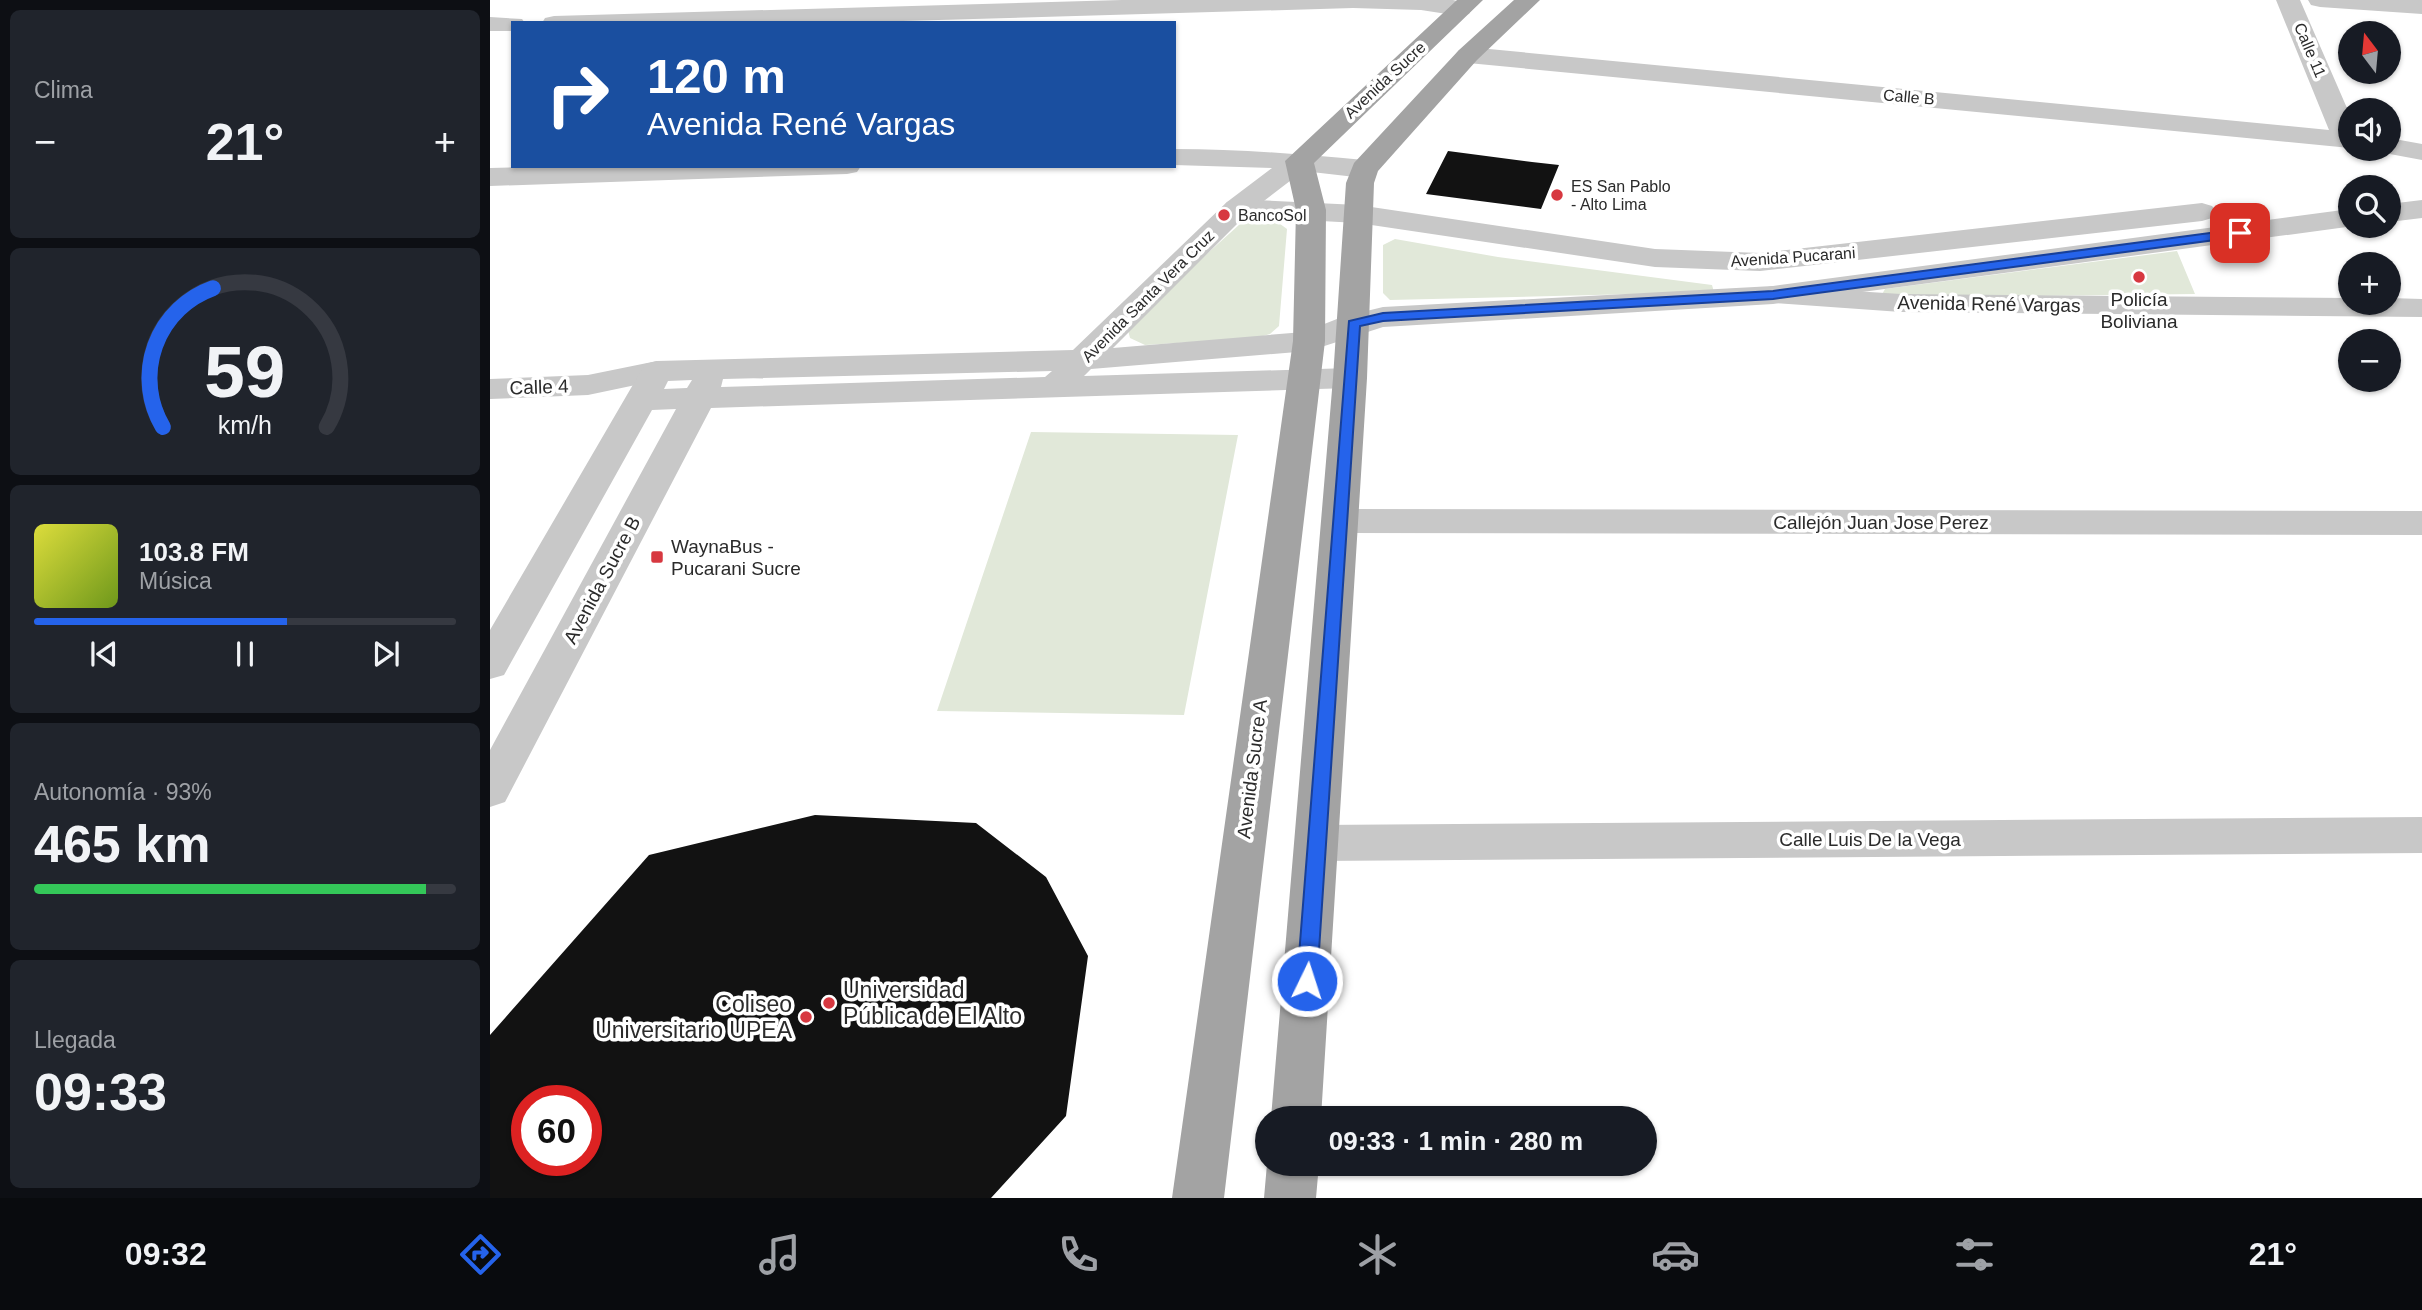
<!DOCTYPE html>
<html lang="es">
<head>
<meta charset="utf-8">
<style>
  body { margin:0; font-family:Helvetica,sans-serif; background:#20242c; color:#f1f3f6; height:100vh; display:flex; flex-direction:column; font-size:26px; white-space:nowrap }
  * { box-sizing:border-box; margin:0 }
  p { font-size:23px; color:#9ea1a6 }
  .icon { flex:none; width:38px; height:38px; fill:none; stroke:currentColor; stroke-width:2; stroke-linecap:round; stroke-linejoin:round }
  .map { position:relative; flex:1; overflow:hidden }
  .side { display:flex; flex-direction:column; gap:10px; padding:10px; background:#0d0f14; width:490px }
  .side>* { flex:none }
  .banner { position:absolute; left:21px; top:21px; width:665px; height:147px; border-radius:0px; box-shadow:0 2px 5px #0004; background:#1a4fa0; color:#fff; overflow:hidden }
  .needle { width:46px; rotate:344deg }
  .tools { position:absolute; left:1848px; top:21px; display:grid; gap:14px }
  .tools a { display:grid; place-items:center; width:63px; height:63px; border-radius:50%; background:#171b24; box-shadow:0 2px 5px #0004; font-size:35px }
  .speed { position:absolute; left:21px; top:1085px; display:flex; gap:14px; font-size:35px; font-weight:700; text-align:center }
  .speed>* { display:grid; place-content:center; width:91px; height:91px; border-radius:50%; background:#171b24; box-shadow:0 2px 5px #0004; line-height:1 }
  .speed .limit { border:10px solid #d22; background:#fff; color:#111 }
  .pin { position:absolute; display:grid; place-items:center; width:60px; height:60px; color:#fff; margin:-30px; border-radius:14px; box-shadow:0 4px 10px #0006 }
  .me { position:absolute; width:77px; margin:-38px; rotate:4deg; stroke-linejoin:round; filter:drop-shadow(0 0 5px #0008) }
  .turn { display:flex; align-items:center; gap:24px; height:147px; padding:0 21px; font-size:32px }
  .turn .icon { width:91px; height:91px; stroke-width:2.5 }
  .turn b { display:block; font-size:49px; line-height:60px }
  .big { font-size:52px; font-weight:600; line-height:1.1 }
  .side .widget { flex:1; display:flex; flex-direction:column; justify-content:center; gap:10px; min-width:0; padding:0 24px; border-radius:10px; background:#20242c }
  .side .dial { align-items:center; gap:0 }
  .dial svg { height:182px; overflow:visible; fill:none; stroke:#363941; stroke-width:7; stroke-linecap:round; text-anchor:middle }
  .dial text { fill:#f1f3f6; stroke:none }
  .song { display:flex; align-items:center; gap:21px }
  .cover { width:84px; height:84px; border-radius:10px; background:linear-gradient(135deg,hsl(60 70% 55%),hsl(80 70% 35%)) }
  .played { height:7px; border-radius:4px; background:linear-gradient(90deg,#2563eb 60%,#363941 60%) }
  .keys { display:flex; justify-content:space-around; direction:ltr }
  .heat { display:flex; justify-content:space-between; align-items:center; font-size:38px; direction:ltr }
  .charge { height:10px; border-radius:5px; background:linear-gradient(90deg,#34c759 93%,#363941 0) }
  .trip { position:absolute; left:765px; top:1106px; width:402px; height:70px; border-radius:35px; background:#171b24; box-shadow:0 2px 5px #0004; font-weight:600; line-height:70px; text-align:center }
  .tabs { display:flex; height:112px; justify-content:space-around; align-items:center; background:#090b0e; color:#9ea1a6 }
  .tabs .icon { width:49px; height:49px }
  .tabs .current { color:#2563eb }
  .tabs b { font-size:32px; color:#f1f3f6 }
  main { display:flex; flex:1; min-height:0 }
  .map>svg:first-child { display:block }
  .green { fill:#e1e8d9 }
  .building { fill:#121212; fill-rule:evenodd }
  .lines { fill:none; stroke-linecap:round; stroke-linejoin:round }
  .minor { fill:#c8c8c8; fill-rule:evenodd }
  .tertiary { fill:#c8c8c8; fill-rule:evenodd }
  .primary { fill:#a3a3a3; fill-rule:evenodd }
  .route { fill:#2563eb; stroke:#184099; stroke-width:2 }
  .poi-dot { fill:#d73840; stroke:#fff; stroke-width:2.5 }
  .labels { text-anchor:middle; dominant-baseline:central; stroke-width:7; stroke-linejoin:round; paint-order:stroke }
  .far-street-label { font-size:16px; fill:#2b2b2b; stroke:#fff }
  .far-poi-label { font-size:16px; fill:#2b2b2b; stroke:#fff; text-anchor:start }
  .poi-label { font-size:19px; fill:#2b2b2b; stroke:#fff }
  .street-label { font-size:19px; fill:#2b2b2b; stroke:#fff }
  .near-poi-label { font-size:23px; fill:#2b2b2b; stroke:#fff; text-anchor:start }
</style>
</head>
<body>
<main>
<section class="side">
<div class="widget"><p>Clima</p>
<div class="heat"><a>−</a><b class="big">21°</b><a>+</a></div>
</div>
<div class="widget dial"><svg viewBox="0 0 100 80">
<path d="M14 69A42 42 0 1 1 86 69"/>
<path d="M14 69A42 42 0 0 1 36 8" stroke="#2563eb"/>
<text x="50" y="56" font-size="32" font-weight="700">59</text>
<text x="50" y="72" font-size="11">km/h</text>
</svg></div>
<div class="widget">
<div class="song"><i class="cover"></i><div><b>103.8 FM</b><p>Música</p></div></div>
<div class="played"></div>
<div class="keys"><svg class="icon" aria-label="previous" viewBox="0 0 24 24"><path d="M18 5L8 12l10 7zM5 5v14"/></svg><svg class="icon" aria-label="pause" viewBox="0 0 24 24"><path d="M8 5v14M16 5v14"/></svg><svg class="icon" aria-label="next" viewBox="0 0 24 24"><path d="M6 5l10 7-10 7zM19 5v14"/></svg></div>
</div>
<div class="widget"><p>Autonomía · 93%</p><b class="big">465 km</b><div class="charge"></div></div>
<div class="widget"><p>Llegada</p><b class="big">09:33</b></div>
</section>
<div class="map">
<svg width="1932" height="1198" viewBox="0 0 1932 1198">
  <rect width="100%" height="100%" fill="#fff"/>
  <path class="green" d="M775,219L786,221L797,229L789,326L780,334L766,338L655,345L640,338L637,326L750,224Z
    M905,239L1008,257L1222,285L1224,292L900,300L893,293V245Z
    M1687,251L1705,294L1390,298L1395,289Z
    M541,432L748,435L694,715L447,711Z"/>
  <path class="building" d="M958,151L1042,162L1069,165L1051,209L936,194Z
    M325,815L486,823L556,877L598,956L576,1116L501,1198H0V1035L159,855ZM37,1101H96V1160H37Z"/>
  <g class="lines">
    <path class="minor" d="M632,0H963L979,4L982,9L979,14L970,16L931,10L863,8L342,23H52L55,18L64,16Z
      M1786,0H1810L1860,115V148L978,63L969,60L965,55L969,50L978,47L1839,130Z
      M1818,0H1932V14L1830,7L1821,5Z
      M0,17L32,19L35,23H23V31H0Z
      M1899,138L1932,144V160L1889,152L1887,149H1899Z
      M684,149C749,149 810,154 874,160L884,163L888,169L884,175L874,178L813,171L757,214L747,217L737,214L732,208L737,202L782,168L684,165Z
      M72,166H371L367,172L357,174L0,186V168Z
      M1283,286L1411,294L1860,298V303H1899V298L1932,299V317L1411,312L1272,302L1267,295L1272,288Z
      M167,361L179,364L184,371L179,378L98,395L0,399V379L98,375Z
      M850,509L1932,511V535L850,533L837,530L832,521L837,512Z
      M1932,817V853L827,861L811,855L805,843L811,831L827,825Z"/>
    <path class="tertiary" d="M747,199L868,205L1165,249L1270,253L1712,203L1722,206L1727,212L1722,218L1712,221L1270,271L1165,267L868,223L754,217L623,348L814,332L852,317L893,307L1283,286L1860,209V226H1864L1283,304L893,327L819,351L601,369L594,376L860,368L872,371L877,378L872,385L860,388L221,408L15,802L0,807V750L186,409L162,410L14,675L0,679V630L155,364L167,361L583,350L737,202ZM562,371L555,377L231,387L233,379ZM202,380L197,388L174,389L178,381Z
      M1932,200V218L1899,222V204Z"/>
    <path class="primary" d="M967,0H993L824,163L836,210L835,341L734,1198H682L803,341L806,210L795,161Z
      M1024,0H1050L987,60L888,171L884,183L877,378L831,1118H781L843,378L856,183L864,163L969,50Z
      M777,1164H829L826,1198H774Z"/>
  </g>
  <path class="route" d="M1750,229L1757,233L1755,236L1283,299L893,321L870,326L827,981L824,986L817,989L810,986L807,981L859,321L893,313L1283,291Z"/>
  <g class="poi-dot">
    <circle cx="1067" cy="195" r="7"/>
    <circle cx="734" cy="215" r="7"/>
    <circle cx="1649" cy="277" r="7"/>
    <rect x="160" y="550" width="14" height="14" rx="3.5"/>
    <circle cx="339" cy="1003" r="7"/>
    <circle cx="316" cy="1017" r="7"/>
  </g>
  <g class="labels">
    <g class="far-street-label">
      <text transform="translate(1820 50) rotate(67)">Calle 11</text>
      <text transform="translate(895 80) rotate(-43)">Avenida Sucre</text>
      <text transform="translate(1419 97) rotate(5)">Calle B</text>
      <text transform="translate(1303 257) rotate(-4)">Avenida Pucarani</text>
      <text transform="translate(658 296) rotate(-45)">Avenida Santa Vera Cruz</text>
    </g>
    <g class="far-poi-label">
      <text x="1081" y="186">ES San Pablo<tspan x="1081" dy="18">- Alto Lima</tspan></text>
      <text x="748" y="215">BancoSol</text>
    </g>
    <g class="poi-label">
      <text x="1649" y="299">Policía<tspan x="1649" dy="22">Boliviana</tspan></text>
      <text x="181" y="546" text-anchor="start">WaynaBus -<tspan x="181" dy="22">Pucarani Sucre</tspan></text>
    </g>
    <g class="street-label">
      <text transform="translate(1499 304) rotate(1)">Avenida René Vargas</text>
      <text transform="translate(49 387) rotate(-2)">Calle 4</text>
      <text x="1391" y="522">Callejón Juan Jose Perez</text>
      <text transform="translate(112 580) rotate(-62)">Avenida Sucre B</text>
      <text transform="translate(762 769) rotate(-83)">Avenida Sucre A</text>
      <text x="1380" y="839">Calle Luis De la Vega</text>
    </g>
    <g class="near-poi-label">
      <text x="353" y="990">Universidad<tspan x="353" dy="26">Pública de El Alto</tspan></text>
      <text x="302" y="1004" text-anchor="end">Coliseo<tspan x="302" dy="26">Universitario UPEA</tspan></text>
    </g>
  </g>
</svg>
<div class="tools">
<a><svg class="needle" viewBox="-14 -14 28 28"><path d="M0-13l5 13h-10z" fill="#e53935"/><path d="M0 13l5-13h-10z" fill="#9ea1a6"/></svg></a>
<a><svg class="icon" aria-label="sound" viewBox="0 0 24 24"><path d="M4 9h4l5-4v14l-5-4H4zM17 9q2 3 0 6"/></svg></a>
<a><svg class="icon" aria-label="search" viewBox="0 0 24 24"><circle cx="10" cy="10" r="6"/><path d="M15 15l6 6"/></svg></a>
<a>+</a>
<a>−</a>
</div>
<div class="speed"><div class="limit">60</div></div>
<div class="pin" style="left:1750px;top:233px;background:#d93025"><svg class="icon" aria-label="arrive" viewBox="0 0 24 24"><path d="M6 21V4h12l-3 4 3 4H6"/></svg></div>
<svg class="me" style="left:817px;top:981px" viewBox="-20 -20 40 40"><circle r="17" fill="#2563eb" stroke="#fff" stroke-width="3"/><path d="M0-11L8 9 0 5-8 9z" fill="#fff"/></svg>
<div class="trip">09:33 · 1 min · 280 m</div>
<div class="banner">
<div class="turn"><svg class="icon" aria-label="right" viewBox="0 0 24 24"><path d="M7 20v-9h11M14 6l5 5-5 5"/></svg><div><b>120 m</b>Avenida René Vargas</div></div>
</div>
</div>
</main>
<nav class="tabs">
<b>09:32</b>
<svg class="icon current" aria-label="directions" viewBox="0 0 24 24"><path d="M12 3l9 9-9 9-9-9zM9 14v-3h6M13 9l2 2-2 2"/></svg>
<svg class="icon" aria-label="music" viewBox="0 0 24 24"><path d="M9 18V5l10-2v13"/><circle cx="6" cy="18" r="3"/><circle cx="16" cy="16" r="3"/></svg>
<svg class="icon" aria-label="phone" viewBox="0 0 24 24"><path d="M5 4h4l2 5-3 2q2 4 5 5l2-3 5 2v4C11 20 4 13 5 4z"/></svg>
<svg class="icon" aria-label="climate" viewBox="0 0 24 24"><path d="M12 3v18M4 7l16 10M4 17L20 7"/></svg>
<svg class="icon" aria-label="car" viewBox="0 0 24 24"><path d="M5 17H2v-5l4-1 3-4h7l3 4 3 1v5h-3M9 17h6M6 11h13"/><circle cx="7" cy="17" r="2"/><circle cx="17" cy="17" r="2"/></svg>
<svg class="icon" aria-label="filters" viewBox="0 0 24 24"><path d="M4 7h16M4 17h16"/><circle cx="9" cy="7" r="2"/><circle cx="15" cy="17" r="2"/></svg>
<b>21°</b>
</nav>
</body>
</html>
